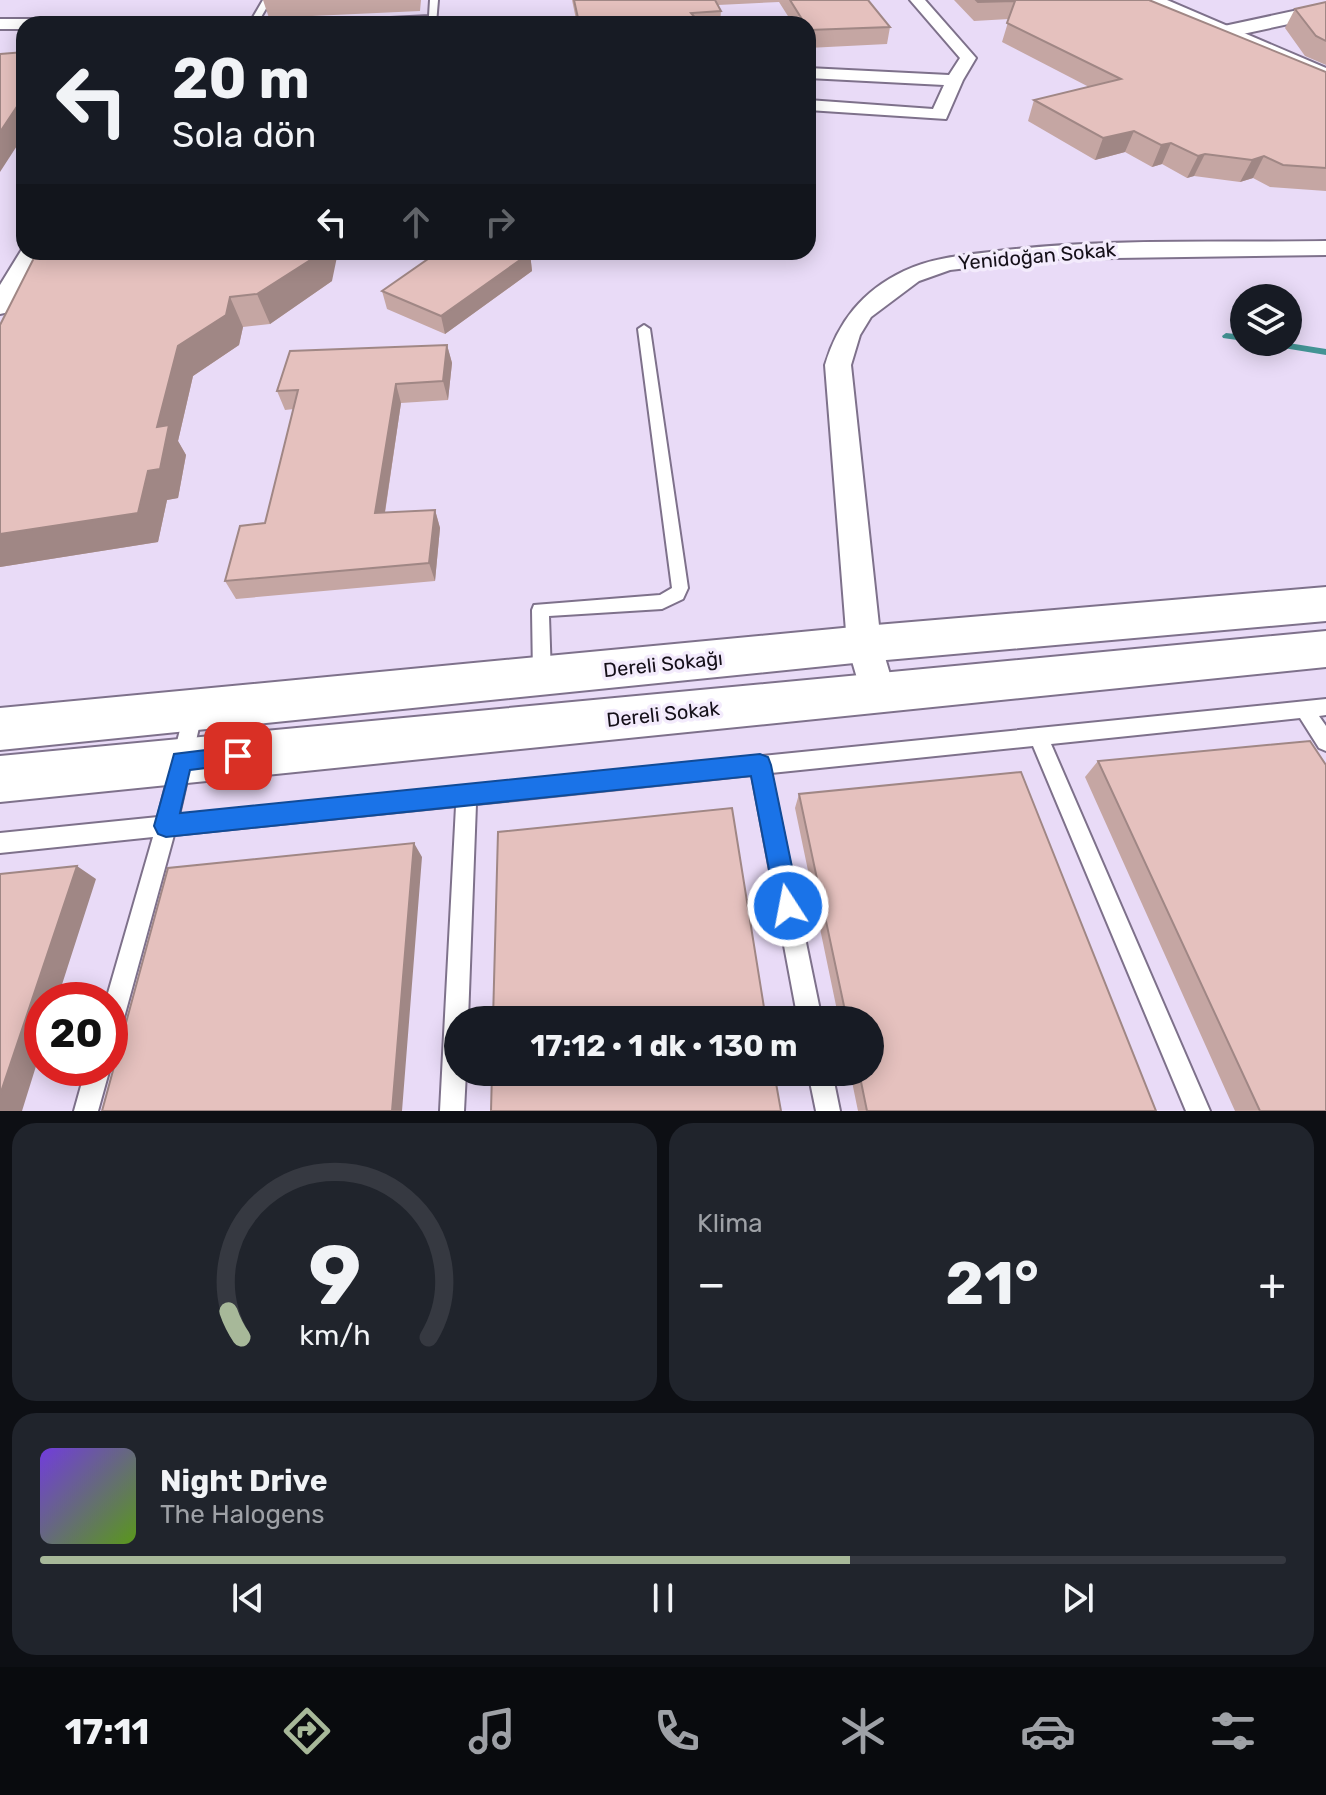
<!DOCTYPE html>
<html lang="tr">
<head>
<meta charset="utf-8">
<style>
  body { margin:0; font-family:Rubik,sans-serif; background:#20242c; color:#f1f3f6; height:100vh; display:flex; flex-direction:column; font-size:30px; white-space:nowrap }
  * { box-sizing:border-box; margin:0 }
  p { font-size:26px; color:#9ea1a6 }
  .icon { flex:none; width:44px; height:44px; fill:none; stroke:currentColor; stroke-width:2; stroke-linecap:round; stroke-linejoin:round }
  .map { position:relative; height:1111px; overflow:hidden }
  .panel { display:flex; flex-direction:column; gap:12px; padding:12px; background:#0d0f14; flex:1 }
  .panel>* { flex:none }
  .hud { position:absolute; left:16px; top:16px; width:800px; height:244px; border-radius:24px; box-shadow:0 4px 20px #0003; background:#171b24; color:#f1f3f6; overflow:hidden }
  .fabs { position:absolute; left:1230px; top:284px; display:grid; gap:16px }
  .fabs a { display:grid; place-items:center; width:72px; height:72px; border-radius:50%; background:#171b24; box-shadow:0 4px 20px #0003; font-size:40px }
  .speed { position:absolute; left:24px; top:982px; display:flex; gap:16px; font-size:40px; font-weight:700; text-align:center }
  .speed>* { display:grid; place-content:center; width:104px; height:104px; border-radius:50%; background:#171b24; box-shadow:0 4px 20px #0003; line-height:1 }
  .speed .limit { border:12px solid #d22; background:#fff; color:#111 }
  .pin { position:absolute; display:grid; place-items:center; width:68px; height:68px; color:#fff; margin:-34px; border-radius:16px; box-shadow:0 4px 12px #0006 }
  .me { position:absolute; width:88px; margin:-44px; rotate:349deg; stroke-linejoin:round; filter:drop-shadow(0 0 6px #0008) }
  .turn { display:flex; align-items:center; gap:28px; height:168px; padding:0 24px; font-size:36px }
  .turn .icon { width:104px; height:104px; stroke-width:2.5 }
  .turn b { display:block; font-size:56px; line-height:68px }
  .lanes { display:flex; align-items:center; height:76px; padding:0 24px; background:#0003; justify-content:center; gap:40px; direction:ltr }
  .lanes .off { opacity:.35 }
  .big { font-size:60px; font-weight:700; line-height:1.1 }
  .panel .tile { flex:1; display:flex; flex-direction:column; justify-content:center; gap:12px; min-width:0; padding:0 28px; border-radius:24px; background:#20242c }
  .panel .dial { align-items:center; gap:0 }
  .dial svg { height:208px; overflow:visible; fill:none; stroke:#363941; stroke-width:7; stroke-linecap:round; text-anchor:middle }
  .dial text { fill:#f1f3f6; stroke:none }
  .song { display:flex; align-items:center; gap:24px }
  .cover { width:96px; height:96px; border-radius:12px; background:linear-gradient(135deg,hsl(260 70% 55%),hsl(90 70% 35%)) }
  .played { height:8px; border-radius:4px; background:linear-gradient(90deg,#a7b899 65%,#363941 65%) }
  .keys { display:flex; justify-content:space-around; direction:ltr }
  .heat { display:flex; justify-content:space-between; align-items:center; font-size:44px; direction:ltr }
  .panel .tiles { flex:1; display:grid; gap:12px; grid-template-columns:1fr 1fr }
  .tile:last-child { grid-column:span 2 }
  .trip { position:absolute; left:444px; top:1006px; width:440px; height:80px; border-radius:40px; background:#171b24; box-shadow:0 4px 20px #0003; font-weight:700; line-height:80px; text-align:center }
  .tab-bar { display:flex; height:128px; justify-content:space-around; align-items:center; background:#090b0e; color:#9ea1a6 }
  .tab-bar .icon { width:56px; height:56px }
  .tab-bar .selected { color:#a7b899 }
  .tab-bar b { font-size:36px; color:#f1f3f6 }
  .map>svg:first-child { display:block }
  .lines { fill:none; stroke-linecap:round; stroke-linejoin:round }
  .stream { fill:#439495; fill-rule:evenodd }
  .service-casing { stroke:#7e718b; stroke-width:4 }
  .minor-casing { stroke:#7e718b; stroke-width:4 }
  .tertiary-casing { stroke:#7e718b; stroke-width:4 }
  .secondary-casing { stroke:#7e718b; stroke-width:4 }
  .service { fill:#fff; fill-rule:evenodd }
  .minor { fill:#fff; fill-rule:evenodd }
  .tertiary { fill:#fff; fill-rule:evenodd }
  .secondary { fill:#fff; fill-rule:evenodd }
  .wall { fill:#c5a6a3 }
  .shaded-wall { fill:#a08785 }
  .building { fill:#e5c1be; stroke:#a08785; stroke-width:2 }
  .route { fill:#1a73e8; stroke:#114b97; stroke-width:2 }
  .labels { text-anchor:middle; dominant-baseline:central; stroke-width:7; stroke-linejoin:round; paint-order:stroke }
  .street-label { font-size:20px; fill:#151019; stroke:#f3ebfc }
</style>
</head>
<body>
<div class="map">
<svg width="1326" height="1111" viewBox="0 0 1326 1111">
  <rect width="100%" height="100%" fill="#e9dbf7"/>
  <g class="lines">
    <path class="stream" d="M1226,333L1244,335V341L1223,338L1222,336Z
      M1262,342H1282L1326,349V355L1266,345Z"/>
    <g class="service-casing">
      <path id="service" d="M263,0H271L257,24H249Z
        M430,0H438L436,24H428V20L308,24L312,22L429,16Z
        M644,325L650,329L688,588L683,599L662,609L549,616L551,676L548,681L542,684L536,681L533,676L532,610L534,605L660,595L672,588L638,329Z
        M1326,699V715L1319,716L1326,726V751L1319,748L1300,718L1051,744L1210,1111H1186L1033,746L771,773L822,1020H798L752,775L476,804L468,1020H458V1072H466L464,1111H440L456,806L174,835L122,1025L118,1033L110,1037V1000H106L153,837L0,853V833L158,817L185,710L187,704L194,702L201,704L203,710L179,815Z
        M86,1068H110L98,1111H74Z
        M808,1072H832L840,1111H816Z"/>
    </g>
    <g class="minor-casing">
      <path id="minor" d="M910,0H925L976,58L963,80L946,119L808,110V100L933,109L944,85L808,78V68L949,75L960,58Z
        M0,19H104L112,24H24V29H0Z
        M1326,241V255L1046,259L950,270L919,281L871,317L860,335L851,365L881,644L895,691L890,702L877,707L864,702L847,644L825,365C838,322 862,291 904,271C933,257 967,255 998,251C1106,238 1217,243 1326,241Z
        M24,246V252H40L12,307L9,312L0,314V285Z"/>
    </g>
    <g class="tertiary-casing">
      <path id="tertiary" d="M1326,4V16L1224,38L1214,32L1224,26Z
        M1326,587V621L864,662L0,750V708L864,626Z
        M1326,631V667L0,802V756Z"/>
    </g>
    <g class="secondary-casing">
      <path id="secondary" d="M1140,0H1167L1326,68V83L1143,4Z"/>
    </g>
    <use href="#service" class="service"/>
    <use href="#minor" class="minor"/>
    <use href="#tertiary" class="tertiary"/>
    <use href="#secondary" class="secondary"/>
  </g>
  <path class="wall" d="M263,0H421L420,11L269,18Z
    M572,0H868L890,27L887,44L808,48V24H793L779,2L718,5L721,11L720,24H577Z
    M954,0H1149L1326,72V191L1270,187L1253,178L1240,182L1194,176L1187,178L1162,164L1152,167L1125,152L1095,160L1028,121L1034,100L1089,87L1002,42L1009,19L974,21Z
    M1326,2V65L1305,56L1285,28L1295,9Z
    M530,253L532,271L445,334L387,309L382,291Z
    M332,281L270,324L243,327L239,345L193,376L178,441L186,455L178,498L167,500L158,542L0,567V325Z
    M447,345L452,363L448,400L401,403L385,513L435,510L440,528L435,581L236,599L225,581L265,523L294,409L285,410L277,391Z
    M1098,761L1326,1111H1235L1085,777Z
    M799,794L1156,1111H858L850,1072H870V1020H839L795,808Z"/>
  <path class="shaded-wall" d="M24,96V135L0,172V132Z
    M1134,131L1125,152L1095,160L1103,138Z
    M1171,143L1162,164L1152,167L1161,145Z
    M1205,154L1194,176L1187,178L1198,156Z
    M1264,156L1253,178L1240,182L1252,160Z
    M322,252H338L332,281L270,324L257,294Z
    M530,253L532,271L445,334L441,316Z
    M230,297L243,327L239,345L193,376L178,441L186,455L178,498L167,500L158,542L0,567V534L157,427L178,346Z
    M447,345L452,363L448,400L443,381Z
    M396,384L401,403L382,531L375,513Z
    M435,510L440,528L435,581L429,563Z
    M414,843L422,857L402,1111H392Z
    M77,866L96,879L57,1000H42V1047L22,1111H0V1095Z"/>
  <path class="building" d="M574,0H715L721,11L691,13L697,20H688L689,24H613L611,17L578,18Z
    M790,0H868L890,27L809,30L808,24H805Z
    M976,0H1149L1326,72V168L1283,165L1264,156L1252,160L1205,154L1198,156L1171,143L1161,145L1134,131L1103,138L1034,100L1121,79L1007,23L1015,1L978,2Z
    M1326,2V41L1316,36L1295,9Z
    M24,52V96L0,132V54Z
    M37,252H323L257,294L230,297L226,315L178,346L157,427L169,425L160,469L148,471L138,513L0,534V325Z
    M438,252H528L530,253L441,316L382,291Z
    M447,345L443,381L396,384L375,513L435,510L429,563L225,581L240,526L265,523L298,390L277,391L290,351Z
    M1310,741L1326,765V1111H1260L1098,761Z
    M1021,772L1156,1111H867L859,1072H870V1020H847L799,794Z
    M732,808L766,1020H493L498,832Z
    M414,843L392,1111H102L168,868Z
    M77,866L0,1095V874Z
    M492,1072H774L781,1111H491Z"/>
  <path class="route" d="M238,746L246,749L249,756L246,763L190,770L180,813L760,754L768,757L771,765L800,906L796,915L788,919L779,915L776,906L751,776L166,837L158,834L154,826L174,754Z"/>
  <g class="labels">
    <g class="street-label">
      <text transform="translate(1037 256) rotate(-5)">Yenidoğan Sokak</text>
      <text transform="translate(663 664) rotate(-6)">Dereli Sokağı</text>
      <text transform="translate(663 714) rotate(-6)">Dereli Sokak</text>
    </g>
  </g>
</svg>
<div class="fabs">
<a><svg class="icon" aria-label="layers" viewBox="0 0 24 24"><path d="M12 4l9 5-9 5-9-5zM3 14l9 5 9-5"/></svg></a>
</div>
<div class="speed"><div class="limit">20</div></div>
<div class="pin" style="left:238px;top:756px;background:#d93025"><svg class="icon" aria-label="arrive" viewBox="0 0 24 24"><path d="M6 21V4h12l-3 4 3 4H6"/></svg></div>
<svg class="me" style="left:788px;top:906px" viewBox="-20 -20 40 40"><circle r="17" fill="#1a73e8" stroke="#fff" stroke-width="3"/><path d="M0-11L8 9 0 5-8 9z" fill="#fff"/></svg>
<div class="trip">17:12 · 1 dk · 130 m</div>
<div class="hud">
<div class="turn"><svg class="icon" aria-label="left" viewBox="0 0 24 24"><path d="M17 20v-9H6M10 6l-5 5 5 5"/></svg><div><b>20 m</b>Sola dön</div></div>
<div class="lanes"><svg class="icon" aria-label="left" viewBox="0 0 24 24"><path d="M17 20v-9H6M10 6l-5 5 5 5"/></svg><svg class="icon off" aria-label="ahead" viewBox="0 0 24 24"><path d="M12 20V5M6 11l6-6 6 6"/></svg><svg class="icon off" aria-label="right" viewBox="0 0 24 24"><path d="M7 20v-9h11M14 6l5 5-5 5"/></svg></div>
</div>
</div>
<section class="panel">
<div class="tiles">
<div class="tile dial"><svg viewBox="0 0 100 80">
<path d="M14 69A42 42 0 1 1 86 69"/>
<path d="M14 69A42 42 0 0 1 9 59" stroke="#a7b899"/>
<text x="50" y="56" font-size="32" font-weight="700">9</text>
<text x="50" y="72" font-size="11">km/h</text>
</svg></div>
<div class="tile"><p>Klima</p>
<div class="heat"><a>−</a><b class="big">21°</b><a>+</a></div>
</div>
<div class="tile">
<div class="song"><i class="cover"></i><div><b>Night Drive</b><p>The Halogens</p></div></div>
<div class="played"></div>
<div class="keys"><svg class="icon" aria-label="previous" viewBox="0 0 24 24"><path d="M18 5L8 12l10 7zM5 5v14"/></svg><svg class="icon" aria-label="pause" viewBox="0 0 24 24"><path d="M8 5v14M16 5v14"/></svg><svg class="icon" aria-label="next" viewBox="0 0 24 24"><path d="M6 5l10 7-10 7zM19 5v14"/></svg></div>
</div>
</div>
</section>
<nav class="tab-bar">
<b>17:11</b>
<svg class="icon selected" aria-label="directions" viewBox="0 0 24 24"><path d="M12 3l9 9-9 9-9-9zM9 14v-3h6M13 9l2 2-2 2"/></svg>
<svg class="icon" aria-label="music" viewBox="0 0 24 24"><path d="M9 18V5l10-2v13"/><circle cx="6" cy="18" r="3"/><circle cx="16" cy="16" r="3"/></svg>
<svg class="icon" aria-label="phone" viewBox="0 0 24 24"><path d="M5 4h4l2 5-3 2q2 4 5 5l2-3 5 2v4C11 20 4 13 5 4z"/></svg>
<svg class="icon" aria-label="climate" viewBox="0 0 24 24"><path d="M12 3v18M4 7l16 10M4 17L20 7"/></svg>
<svg class="icon" aria-label="car" viewBox="0 0 24 24"><path d="M5 17H2v-5l4-1 3-4h7l3 4 3 1v5h-3M9 17h6M6 11h13"/><circle cx="7" cy="17" r="2"/><circle cx="17" cy="17" r="2"/></svg>
<svg class="icon" aria-label="filters" viewBox="0 0 24 24"><path d="M4 7h16M4 17h16"/><circle cx="9" cy="7" r="2"/><circle cx="15" cy="17" r="2"/></svg>
</nav>
</body>
</html>
